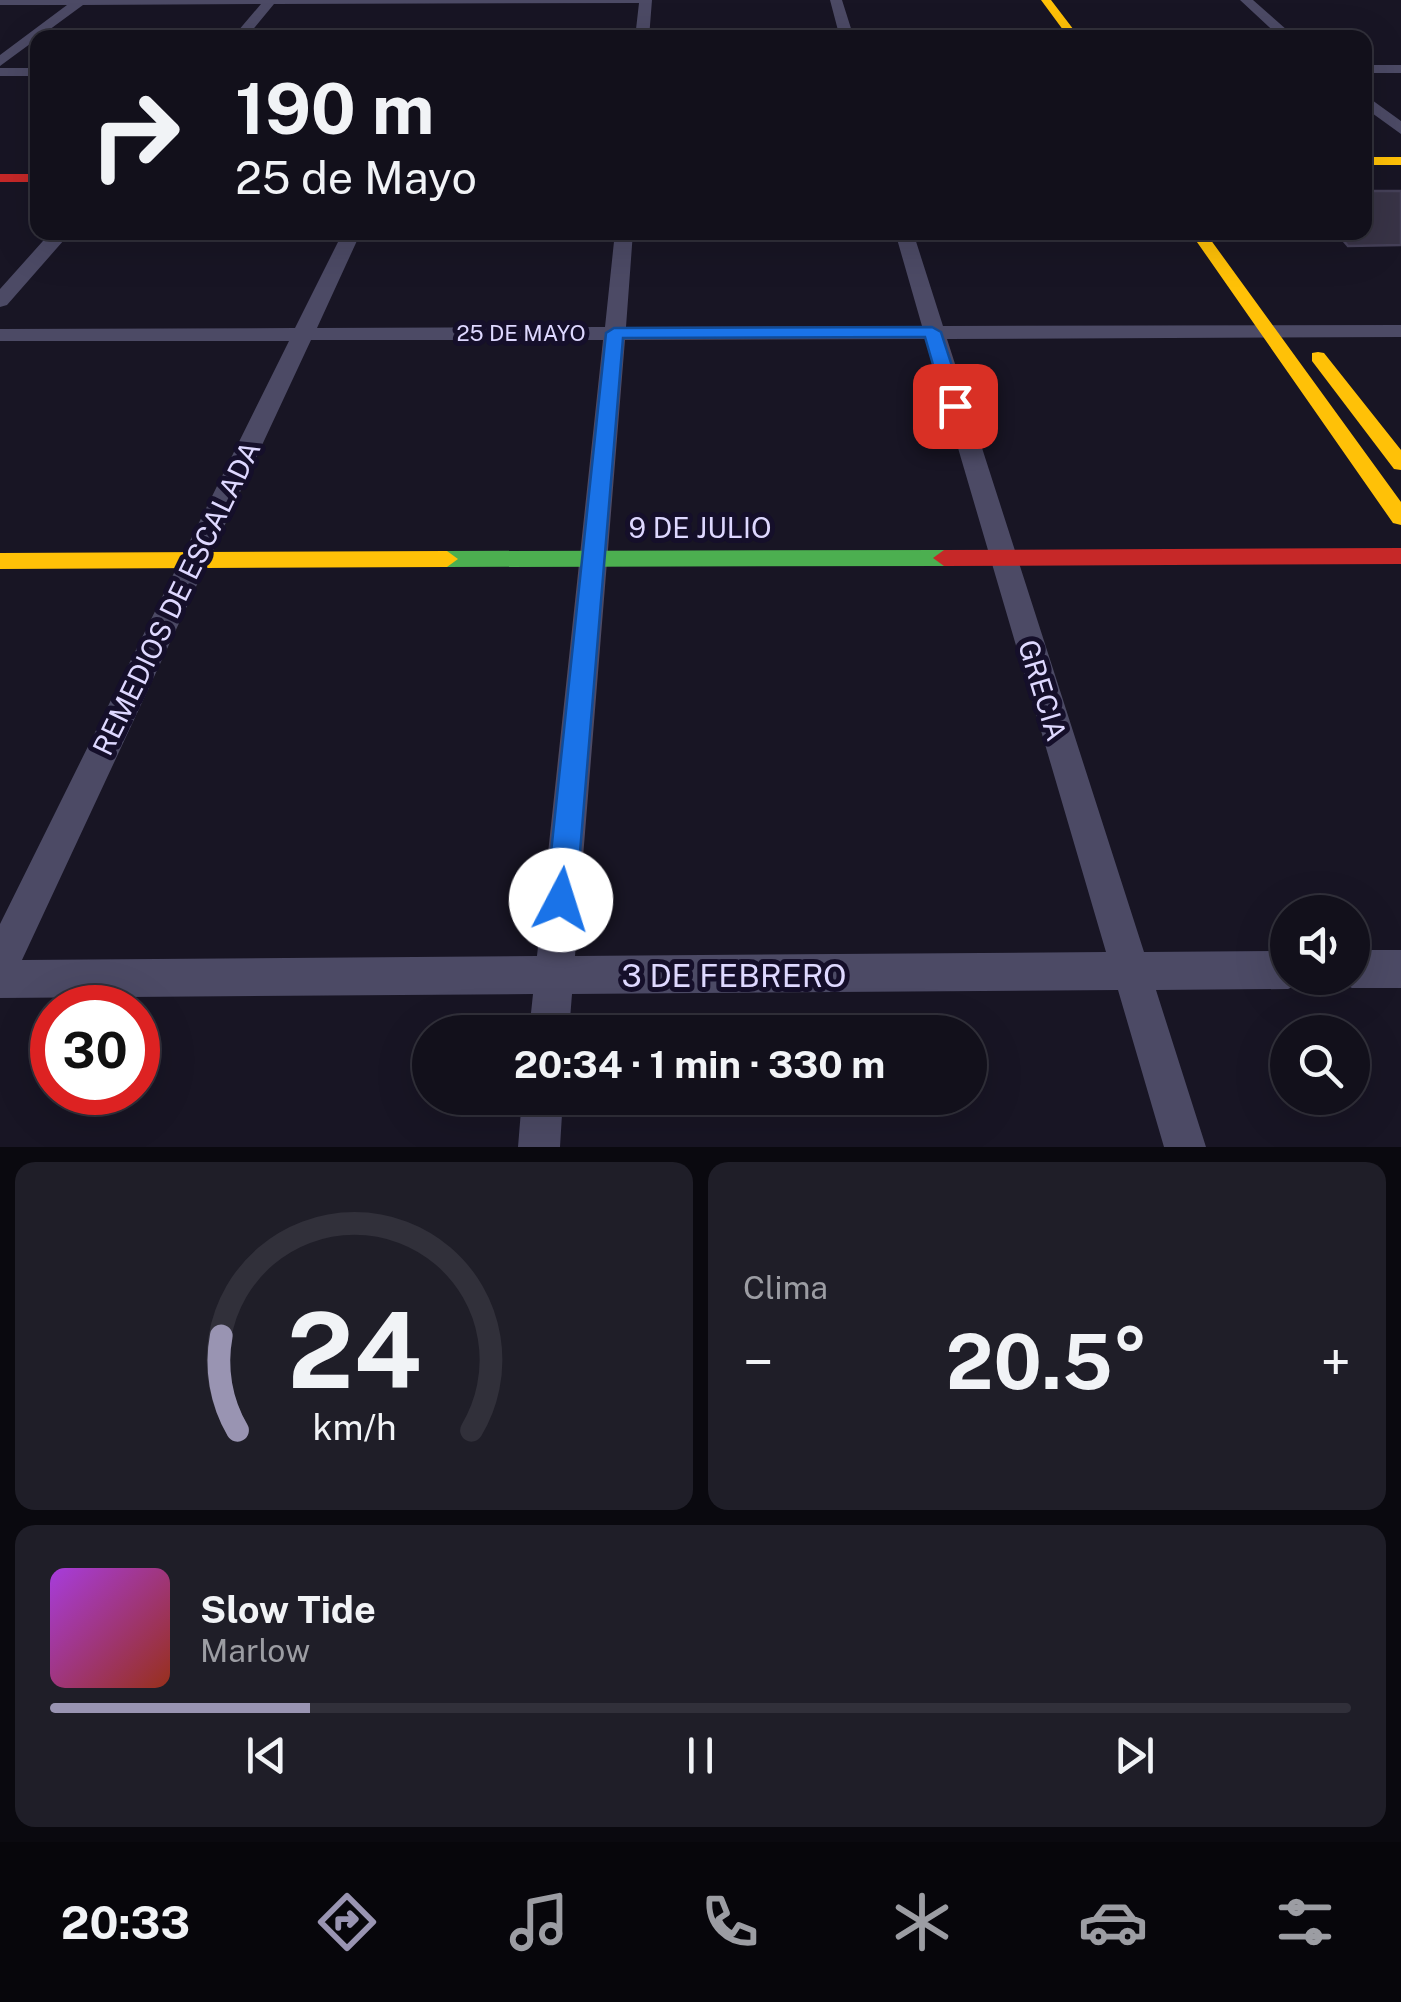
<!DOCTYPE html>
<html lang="es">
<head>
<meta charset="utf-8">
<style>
  body { margin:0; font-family:"Public Sans",sans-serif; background:#1f1e28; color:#f1f3f6; height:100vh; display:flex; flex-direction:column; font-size:38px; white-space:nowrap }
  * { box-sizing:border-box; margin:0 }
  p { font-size:32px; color:#9c9da3 }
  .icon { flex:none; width:55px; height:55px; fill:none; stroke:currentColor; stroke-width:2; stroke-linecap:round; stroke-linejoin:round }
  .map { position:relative; height:1147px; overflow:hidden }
  .drawer { display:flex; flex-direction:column; gap:15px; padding:15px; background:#0a090f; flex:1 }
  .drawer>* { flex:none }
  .top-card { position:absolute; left:30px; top:30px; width:1342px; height:210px; border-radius:20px; box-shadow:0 10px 40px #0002,0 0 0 2px #31303a; background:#12101b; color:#f1f3f6; overflow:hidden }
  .fabs { position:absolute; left:1270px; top:895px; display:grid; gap:20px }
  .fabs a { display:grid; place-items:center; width:100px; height:100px; border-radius:50%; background:#12101b; box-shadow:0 10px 40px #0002,0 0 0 2px #31303a; font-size:50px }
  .speed { position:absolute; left:30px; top:985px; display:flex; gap:20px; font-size:50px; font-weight:700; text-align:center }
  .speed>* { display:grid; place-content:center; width:130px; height:130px; border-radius:50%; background:#12101b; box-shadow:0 10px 40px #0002,0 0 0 2px #31303a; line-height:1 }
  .speed .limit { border:15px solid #d22; background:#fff; color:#111 }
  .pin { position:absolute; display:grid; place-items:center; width:85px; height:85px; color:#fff; margin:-42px; border-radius:20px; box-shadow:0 5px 15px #0006 }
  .me { position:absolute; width:110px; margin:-55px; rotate:5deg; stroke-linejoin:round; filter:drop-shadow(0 0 8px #0008) }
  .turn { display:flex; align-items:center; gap:35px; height:210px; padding:0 40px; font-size:45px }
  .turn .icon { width:130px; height:130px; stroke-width:2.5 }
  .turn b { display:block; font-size:70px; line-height:85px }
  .big { font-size:75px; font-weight:700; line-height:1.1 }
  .drawer .tile { flex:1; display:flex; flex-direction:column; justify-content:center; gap:15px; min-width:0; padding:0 35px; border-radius:20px; background:#1f1e28 }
  .drawer .dial { align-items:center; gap:0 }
  .dial svg { height:260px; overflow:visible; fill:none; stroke:#31303a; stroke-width:7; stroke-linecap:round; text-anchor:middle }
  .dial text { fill:#f1f3f6; stroke:none }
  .song { display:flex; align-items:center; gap:30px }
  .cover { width:120px; height:120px; border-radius:15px; background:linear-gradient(135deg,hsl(280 70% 55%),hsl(10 70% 35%)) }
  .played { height:10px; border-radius:5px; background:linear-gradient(90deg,#9994b2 20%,#31303a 20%) }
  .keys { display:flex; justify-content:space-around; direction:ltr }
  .heat { display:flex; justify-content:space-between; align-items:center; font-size:55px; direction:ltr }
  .drawer .tiles { flex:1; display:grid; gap:15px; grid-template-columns:1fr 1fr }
  .tile:last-child { grid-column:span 2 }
  .trip { position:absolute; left:412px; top:1015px; width:575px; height:100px; border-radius:50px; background:#12101b; box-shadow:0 10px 40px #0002,0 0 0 2px #31303a; font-weight:700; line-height:100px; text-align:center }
  .menu { display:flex; height:160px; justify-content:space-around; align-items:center; background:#07060b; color:#9c9da3 }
  .menu .icon { width:70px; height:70px }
  .menu .current { color:#9994b2 }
  .menu b { font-size:45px; color:#f1f3f6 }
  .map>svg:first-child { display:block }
  .building { fill:#383346; stroke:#454058; stroke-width:2.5 }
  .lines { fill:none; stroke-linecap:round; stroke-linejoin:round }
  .street { fill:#4c4a65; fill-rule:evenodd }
  .fast { fill:#4caf50; fill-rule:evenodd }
  .slow { fill:#ffc107; fill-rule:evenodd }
  .jam { fill:#c62828; fill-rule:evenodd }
  .route { fill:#1a73e8; stroke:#114b97; stroke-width:2.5 }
  .labels { text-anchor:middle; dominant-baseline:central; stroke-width:10; stroke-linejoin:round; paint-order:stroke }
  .far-street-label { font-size:22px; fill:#ded8ff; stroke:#150f2a }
  .street-label { font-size:28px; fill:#ded8ff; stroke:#150f2a }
  .near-street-label { font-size:32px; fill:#ded8ff; stroke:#150f2a }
</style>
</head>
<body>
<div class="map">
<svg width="1401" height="1147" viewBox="0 0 1401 1147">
  <rect width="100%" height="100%" fill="#181524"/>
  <path class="building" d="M1365,191H1401V245L1348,246L1336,232H1365Z"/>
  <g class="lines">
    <path class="street" d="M0,0H652L649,38H635L639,3L274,4L246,38H232L261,4L83,5L0,66V55L67,5H0Z
      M830,0H842L854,38H840Z
      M1240,0H1253L1296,38H1281Z
      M1365,65H1401V73H1365Z
      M0,68H38V76H0Z
      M1365,95L1401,121V134L1365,108Z
      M51,232H71L7,305L0,307V289Z
      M343,232H361L317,328L605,327L615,232H633L626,327L922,326L895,232H913L943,326L1401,325V337L947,339L1144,952L1288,951V978H1304L1301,983L1288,989L1156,990L1206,1147H1164L1118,990L572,994L569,1032H529L533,994L0,998V924L289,341H0V329L295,328ZM926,339L1106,952L575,956L625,340ZM311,340H603L537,956L22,960Z
      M1352,950H1401V988H1352L1339,982L1337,978H1352Z
      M522,1098H563L560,1147H518Z"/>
    <path class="fast" d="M944,550L955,558L944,566L447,567L436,559L447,551Z"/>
    <path class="slow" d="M1041,0H1051L1080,38H1069Z
      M1365,157H1401V165H1365Z
      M1190,232H1205L1401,502V525L1393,523Z
      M1318,352L1324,353L1401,450V470L1394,469L1312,361V353Z
      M447,551L458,559L447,567L0,569V553Z"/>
    <path class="jam" d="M0,174H38V182H0Z
      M1401,548V564L944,566L933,558L944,550Z"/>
  </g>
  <path class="route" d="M932,327L941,332L965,406L962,411L955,412L945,406L925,337L623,338L576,900L572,910L561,914L551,910L546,900L606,333L614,328Z"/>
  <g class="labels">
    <g class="far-street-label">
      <text x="521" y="333">25 DE MAYO</text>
    </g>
    <g class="street-label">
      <text x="700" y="527">9 DE JULIO</text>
      <text transform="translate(176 598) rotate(-64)">REMEDIOS DE ESCALADA</text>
      <text transform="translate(1043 690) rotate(73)">GRECIA</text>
    </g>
    <g class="near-street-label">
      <text x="734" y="975">3 DE FEBRERO</text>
    </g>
  </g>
</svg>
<div class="fabs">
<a><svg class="icon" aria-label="sound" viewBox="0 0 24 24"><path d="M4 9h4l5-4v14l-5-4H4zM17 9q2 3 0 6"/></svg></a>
<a><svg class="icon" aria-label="search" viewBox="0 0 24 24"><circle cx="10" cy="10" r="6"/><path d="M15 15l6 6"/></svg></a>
</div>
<div class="speed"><div class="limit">30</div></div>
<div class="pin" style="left:955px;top:406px;background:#d93025"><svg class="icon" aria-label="arrive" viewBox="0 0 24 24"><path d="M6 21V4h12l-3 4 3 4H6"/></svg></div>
<svg class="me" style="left:561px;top:900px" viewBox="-20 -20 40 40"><circle r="19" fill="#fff"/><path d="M0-13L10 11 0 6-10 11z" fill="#1a73e8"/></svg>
<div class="trip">20:34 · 1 min · 330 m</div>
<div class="top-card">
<div class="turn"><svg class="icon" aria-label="right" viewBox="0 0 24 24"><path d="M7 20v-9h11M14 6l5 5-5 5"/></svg><div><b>190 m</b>25 de Mayo</div></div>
</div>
</div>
<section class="drawer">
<div class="tiles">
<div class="tile dial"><svg viewBox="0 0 100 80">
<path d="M14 69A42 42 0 1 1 86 69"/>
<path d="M14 69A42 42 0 0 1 9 40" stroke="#9994b2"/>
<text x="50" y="56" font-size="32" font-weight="700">24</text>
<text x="50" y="72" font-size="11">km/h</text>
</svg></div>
<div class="tile"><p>Clima</p>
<div class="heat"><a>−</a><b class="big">20.5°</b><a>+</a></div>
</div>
<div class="tile">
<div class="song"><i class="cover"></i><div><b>Slow Tide</b><p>Marlow</p></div></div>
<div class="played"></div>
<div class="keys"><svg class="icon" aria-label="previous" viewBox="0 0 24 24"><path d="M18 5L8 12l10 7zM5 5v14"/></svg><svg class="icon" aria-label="pause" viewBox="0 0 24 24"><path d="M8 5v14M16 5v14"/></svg><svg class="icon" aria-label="next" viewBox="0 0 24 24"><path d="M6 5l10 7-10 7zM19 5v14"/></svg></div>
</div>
</div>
</section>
<nav class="menu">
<b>20:33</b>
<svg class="icon current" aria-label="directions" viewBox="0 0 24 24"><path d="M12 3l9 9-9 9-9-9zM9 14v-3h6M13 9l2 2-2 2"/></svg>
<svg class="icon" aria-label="music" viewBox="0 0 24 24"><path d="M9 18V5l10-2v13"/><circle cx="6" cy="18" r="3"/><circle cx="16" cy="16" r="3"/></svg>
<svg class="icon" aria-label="phone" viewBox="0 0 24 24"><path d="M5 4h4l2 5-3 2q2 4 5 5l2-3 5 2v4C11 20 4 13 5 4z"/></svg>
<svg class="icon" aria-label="climate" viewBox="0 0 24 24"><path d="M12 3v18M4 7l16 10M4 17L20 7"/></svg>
<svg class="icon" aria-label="car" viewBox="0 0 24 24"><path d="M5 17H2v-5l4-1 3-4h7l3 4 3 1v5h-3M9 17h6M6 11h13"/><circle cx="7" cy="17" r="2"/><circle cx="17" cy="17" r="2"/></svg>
<svg class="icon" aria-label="filters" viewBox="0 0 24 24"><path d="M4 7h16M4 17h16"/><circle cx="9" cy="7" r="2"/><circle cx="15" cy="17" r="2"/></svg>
</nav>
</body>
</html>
